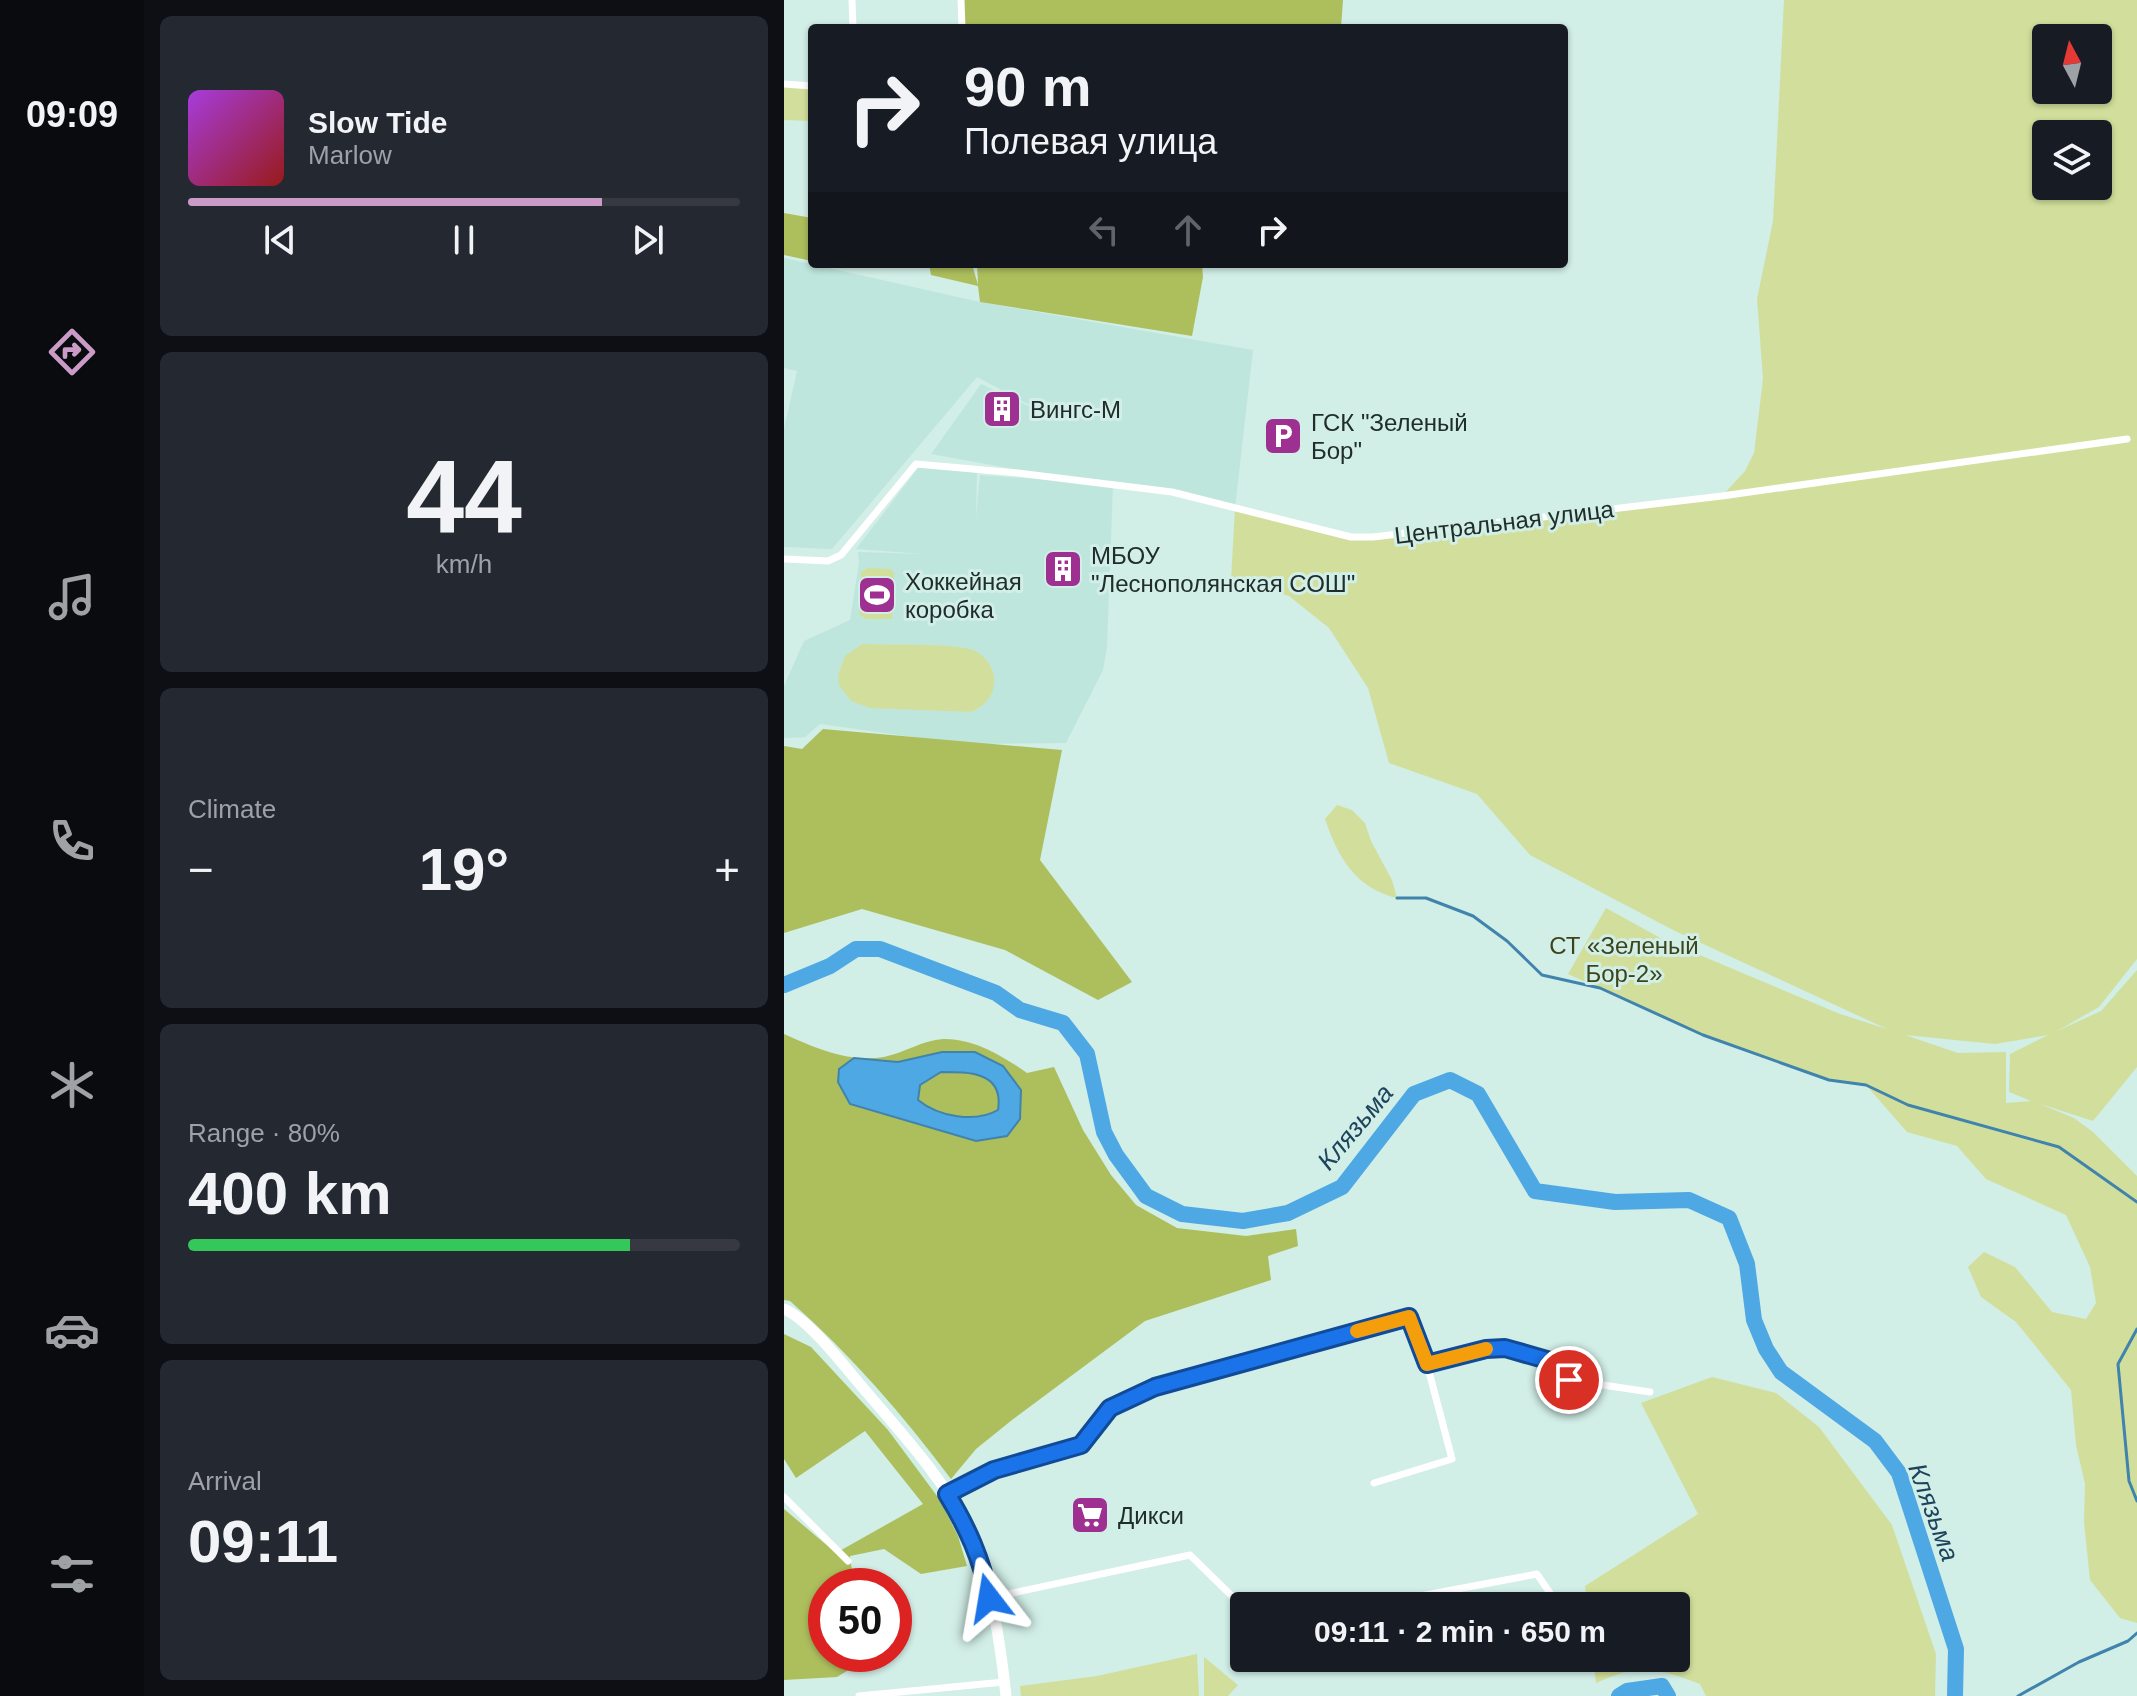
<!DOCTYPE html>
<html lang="en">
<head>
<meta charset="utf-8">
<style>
  body { margin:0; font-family:Helvetica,sans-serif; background:#242831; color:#f1f3f6; height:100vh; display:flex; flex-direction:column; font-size:30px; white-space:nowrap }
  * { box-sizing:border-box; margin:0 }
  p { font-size:26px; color:#9ea1a6 }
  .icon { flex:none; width:44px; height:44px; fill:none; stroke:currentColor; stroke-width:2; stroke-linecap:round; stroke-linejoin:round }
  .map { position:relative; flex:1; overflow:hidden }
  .drawer { display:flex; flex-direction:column; gap:16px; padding:16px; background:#0d0f14; width:640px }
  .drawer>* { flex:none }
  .banner { position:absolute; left:24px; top:24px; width:760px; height:244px; border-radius:8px; box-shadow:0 2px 6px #0004; background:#171b24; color:#f1f3f6; overflow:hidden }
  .needle { width:52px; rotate:353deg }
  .buttons { position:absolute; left:1248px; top:24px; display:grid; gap:16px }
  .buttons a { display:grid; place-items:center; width:80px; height:80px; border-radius:8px; background:#171b24; box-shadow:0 2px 6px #0004; font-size:40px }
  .speed { position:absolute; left:24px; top:1568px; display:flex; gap:16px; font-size:40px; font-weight:700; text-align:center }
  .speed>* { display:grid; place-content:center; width:104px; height:104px; border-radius:50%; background:#171b24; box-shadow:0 2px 6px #0004; line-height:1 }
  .speed .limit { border:12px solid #d22; background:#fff; color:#111 }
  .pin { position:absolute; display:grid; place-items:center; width:68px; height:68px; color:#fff; margin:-34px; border:4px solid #fff; border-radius:50%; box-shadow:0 2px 8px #0007 }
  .me { position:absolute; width:88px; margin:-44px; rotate:346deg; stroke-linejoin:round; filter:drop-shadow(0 0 6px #0008) }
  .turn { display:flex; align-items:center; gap:28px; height:168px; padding:0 24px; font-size:36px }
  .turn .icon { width:104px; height:104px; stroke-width:2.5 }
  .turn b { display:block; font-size:56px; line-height:68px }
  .lanes { display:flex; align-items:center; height:76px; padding:0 24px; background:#0003; justify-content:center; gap:40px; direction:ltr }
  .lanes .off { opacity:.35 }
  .big { font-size:60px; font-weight:700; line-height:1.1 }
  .drawer .widget { flex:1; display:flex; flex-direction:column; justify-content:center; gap:12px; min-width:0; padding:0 28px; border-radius:12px; background:#242831 }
  .drawer .dial { align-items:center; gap:0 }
  .dial b { font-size:104px; line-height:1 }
  .song { display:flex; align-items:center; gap:24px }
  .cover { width:96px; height:96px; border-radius:12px; background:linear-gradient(135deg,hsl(280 70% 55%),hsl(0 70% 35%)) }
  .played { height:8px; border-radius:4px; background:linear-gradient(90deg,#cb9bc8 75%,#363941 75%) }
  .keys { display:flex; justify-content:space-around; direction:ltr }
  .heat { display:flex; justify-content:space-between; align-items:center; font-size:44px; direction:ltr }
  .charge { height:12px; border-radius:6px; background:linear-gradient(90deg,#34c759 80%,#363941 0) }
  .trip { position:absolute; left:446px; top:1592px; width:460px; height:80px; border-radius:8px; background:#171b24; box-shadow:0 2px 6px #0004; font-weight:700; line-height:80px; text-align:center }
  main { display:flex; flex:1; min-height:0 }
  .tabs { display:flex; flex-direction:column; width:144px; justify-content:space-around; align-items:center; background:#090b0e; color:#9ea1a6 }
  .tabs .icon { width:56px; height:56px }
  .tabs .on { color:#cb9bc8 }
  .tabs b { font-size:36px; color:#f1f3f6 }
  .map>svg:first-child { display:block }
  .built { fill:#bfe6dc }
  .green { fill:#d2df9c; fill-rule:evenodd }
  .forest { fill:#adbe5d; fill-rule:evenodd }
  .water { fill:#4da8e4; stroke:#4083ac; stroke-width:2; fill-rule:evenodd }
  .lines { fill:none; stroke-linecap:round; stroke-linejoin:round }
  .stream { stroke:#4083ac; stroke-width:3 }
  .river { stroke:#4da8e4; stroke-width:16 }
  .minor { stroke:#fff; stroke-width:7 }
  .secondary { stroke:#fff; stroke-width:11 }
  .route-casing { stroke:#114b97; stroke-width:20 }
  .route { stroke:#1a73e8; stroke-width:14 }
  .slow { stroke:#f59e0b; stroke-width:14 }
  .labels { text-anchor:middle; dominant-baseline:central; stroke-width:6; stroke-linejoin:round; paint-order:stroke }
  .poi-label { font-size:24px; fill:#212d2a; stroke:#d1eee7; text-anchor:start }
  .street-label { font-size:24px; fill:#212d2a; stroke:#d1eee7 }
  .park-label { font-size:24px; fill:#3d441b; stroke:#d1eee7 }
  .water-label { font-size:26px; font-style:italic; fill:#1e445d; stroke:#d1eee7 }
</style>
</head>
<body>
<main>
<nav class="tabs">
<b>09:09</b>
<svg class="icon on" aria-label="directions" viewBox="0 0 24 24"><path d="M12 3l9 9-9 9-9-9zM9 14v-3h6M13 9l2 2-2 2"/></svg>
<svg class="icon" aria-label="music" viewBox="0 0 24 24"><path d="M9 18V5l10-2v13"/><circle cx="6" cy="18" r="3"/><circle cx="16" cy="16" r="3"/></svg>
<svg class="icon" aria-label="phone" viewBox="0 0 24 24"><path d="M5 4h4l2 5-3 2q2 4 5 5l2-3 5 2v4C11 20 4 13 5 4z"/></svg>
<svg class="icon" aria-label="climate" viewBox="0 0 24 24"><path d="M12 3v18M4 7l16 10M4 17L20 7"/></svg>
<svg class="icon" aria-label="car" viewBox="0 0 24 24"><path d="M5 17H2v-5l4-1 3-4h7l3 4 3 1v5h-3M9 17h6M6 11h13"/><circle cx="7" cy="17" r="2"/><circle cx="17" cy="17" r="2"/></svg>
<svg class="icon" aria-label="filters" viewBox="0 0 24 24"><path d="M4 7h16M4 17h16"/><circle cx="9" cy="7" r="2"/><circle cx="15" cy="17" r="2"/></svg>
</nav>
<section class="drawer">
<div class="widget">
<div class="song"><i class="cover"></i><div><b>Slow Tide</b><p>Marlow</p></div></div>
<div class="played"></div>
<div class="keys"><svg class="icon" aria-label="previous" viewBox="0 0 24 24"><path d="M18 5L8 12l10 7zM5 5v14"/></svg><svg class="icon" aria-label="pause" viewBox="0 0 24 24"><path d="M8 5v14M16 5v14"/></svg><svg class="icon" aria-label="next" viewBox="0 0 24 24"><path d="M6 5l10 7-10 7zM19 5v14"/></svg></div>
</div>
<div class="widget dial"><b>44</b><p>km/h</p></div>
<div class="widget"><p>Climate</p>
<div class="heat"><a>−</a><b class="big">19°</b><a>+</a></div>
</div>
<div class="widget"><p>Range · 80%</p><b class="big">400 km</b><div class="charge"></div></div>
<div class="widget"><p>Arrival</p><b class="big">09:11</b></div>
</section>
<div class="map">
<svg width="1353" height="1696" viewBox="0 0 1353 1696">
  <rect width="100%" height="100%" fill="#d1eee7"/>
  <path class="built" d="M0,258L196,302L469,350L451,508L388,492L329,485L323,647L319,670L282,743L179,744L36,724L21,737L0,738V686L20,641L66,620L75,563L74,552L139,554L72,549L135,467L193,472L192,517L196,475L306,483L147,454L197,384L268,417L193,377L48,549L0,547V429L13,371L0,368Z"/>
  <path class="green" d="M1000,0H1353V959L1315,1007L1273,1031L1317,1011L1353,970V1067L1309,1121L1256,1104L1290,1118L1309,1132L1353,1176V1623L1336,1618L1306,1580L1300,1522L1301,1484L1292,1445L1287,1390L1232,1322L1197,1297L1184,1267L1200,1252L1231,1267L1268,1312L1302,1319L1312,1303L1306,1267L1282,1215L1202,1179L1173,1146L1123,1132L1082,1085L1045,1080L919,1035L784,974L822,908L880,940L1056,1014L1103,1029L891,931L746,855L693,794L605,763L584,688L545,628L505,596L447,580L451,508L567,537L938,496L961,471L970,453L979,379L973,299L989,221ZM1262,38H1314V90H1262ZM1262,134H1314V186H1262ZM1121,1035L1211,1044L1264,1035L1226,1054L1225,1092L1247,1101L1222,1103V1052L1174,1053Z
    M0,84L28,86V121L0,120Z
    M84,568L106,569L110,572L108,619H82L75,614L77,572Z
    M78,644C103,645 169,643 189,650C201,655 210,667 210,679C211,696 201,706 187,712L86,708L67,701L55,685L54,675L61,656Z
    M553,805L568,810L581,823L587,841L608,880L613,898C571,888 554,857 541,819Z
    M928,1377L992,1393L1035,1427L1108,1525L1152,1654L1151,1696H922L916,1684C875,1668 854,1663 812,1683L809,1658H892V1606H803L801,1586L914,1514L857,1403Z
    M413,1654L415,1696H237L236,1686L313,1676Z
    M420,1657L454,1685L444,1696H420Z"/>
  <path class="forest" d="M178,0H559L557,28H180Z
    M0,213L28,218V261L0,255Z
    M145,264H188L194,285L193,264H418L419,277L408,336L196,302L194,286L147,275Z
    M39,729L278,750L256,860L348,982L314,1000L221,950L78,909L0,933V746L18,749Z
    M0,1034C32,1048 64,1063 100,1057C120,1053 139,1040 159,1039C190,1038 220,1057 243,1073L270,1067L299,1130L327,1175L352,1205L393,1228L462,1236L512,1229L514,1246L484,1256L487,1280L361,1321L228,1420L192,1449L167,1479C119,1415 67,1355 6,1301L0,1300ZM158,1052H191L219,1066L223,1136L66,1104L55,1082L100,1060L113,1062Z
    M157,1072C186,1072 220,1072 214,1110C190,1123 155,1117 134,1100L136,1085Z
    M0,1334L27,1347L104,1430L156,1500L174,1536L183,1566L137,1574L100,1549L66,1556L70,1586H42V1654H80L81,1660L53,1677L0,1680V1509L52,1553L139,1504L81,1431L12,1478L0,1459Z"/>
  <path class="water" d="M158,1052H191L219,1066L237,1090L236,1119L223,1136L192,1141L66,1104L54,1082L55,1069L70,1058L114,1062ZM157,1072C186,1072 220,1072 214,1110C191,1123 155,1117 134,1100L136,1085Z"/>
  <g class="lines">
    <path class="stream" d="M613,898H642L689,916L723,941L758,975L816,988L919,1035L1045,1080L1082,1085L1124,1105L1275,1147L1353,1202
      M1353,1329L1334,1364L1345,1481L1353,1501
      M1234,1696L1295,1662L1344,1641L1353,1633"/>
    <path class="river" d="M0,985L46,966L72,949H96L212,993L236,1010L279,1023L303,1054L320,1132L332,1155L362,1196L398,1214L459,1221L504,1213L558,1187L630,1094L666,1080L694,1094L751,1191L831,1202L905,1200L945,1218L963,1264L970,1320L982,1349L997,1372L1091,1441L1115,1473L1172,1649L1171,1696
      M835,1696L843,1691L878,1686L884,1696"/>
    <path class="minor" d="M68,0L69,28
      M177,0L178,28
      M0,84L28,86
      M0,559L44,561L57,555L132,464L234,473L388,492L567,537H589L938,496L1343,439
      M590,1483L668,1459L643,1364
      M163,1494L210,1470L297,1445L326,1408L371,1387L413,1373L625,1317L643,1364L702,1349L721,1348L777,1364L785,1380L866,1392
      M0,1497L64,1561
      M205,1598L406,1555L460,1608
      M610,1606L636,1596L753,1574L768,1596
      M75,1696L220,1682"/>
    <path class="secondary" d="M0,1309C24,1319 57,1362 74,1382C110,1425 161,1479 184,1529C207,1580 216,1640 222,1696"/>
  </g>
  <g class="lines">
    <g class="route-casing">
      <path id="route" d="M205,1598C198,1559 183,1527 163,1494L210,1470L297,1445L326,1408L371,1387L625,1317L643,1364L702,1349L721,1348L777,1364L785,1380"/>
    </g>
    <use href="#route" class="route"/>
    <path class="slow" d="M573,1331L625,1317L643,1364L702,1349"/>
  </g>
  <defs>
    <g id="building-square" transform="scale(2)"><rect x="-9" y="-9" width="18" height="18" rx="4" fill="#9d3090" stroke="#d1eee7"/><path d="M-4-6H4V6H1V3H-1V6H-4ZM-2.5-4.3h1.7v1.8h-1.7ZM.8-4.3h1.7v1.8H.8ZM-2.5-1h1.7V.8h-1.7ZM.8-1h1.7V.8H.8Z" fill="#fff"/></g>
    <g id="parking-square" transform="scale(2)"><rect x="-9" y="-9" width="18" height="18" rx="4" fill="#9d3090" stroke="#d1eee7"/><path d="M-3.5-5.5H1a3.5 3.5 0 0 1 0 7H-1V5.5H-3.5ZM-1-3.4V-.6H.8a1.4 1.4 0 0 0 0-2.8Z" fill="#fff"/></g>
    <g id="stadium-square" transform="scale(2)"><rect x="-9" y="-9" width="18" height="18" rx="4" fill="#9d3090" stroke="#d1eee7"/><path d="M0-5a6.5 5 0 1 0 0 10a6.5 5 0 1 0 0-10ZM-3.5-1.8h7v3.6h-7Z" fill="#fff"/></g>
    <g id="supermarket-square" transform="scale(2)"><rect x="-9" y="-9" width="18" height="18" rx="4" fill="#9d3090" stroke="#d1eee7"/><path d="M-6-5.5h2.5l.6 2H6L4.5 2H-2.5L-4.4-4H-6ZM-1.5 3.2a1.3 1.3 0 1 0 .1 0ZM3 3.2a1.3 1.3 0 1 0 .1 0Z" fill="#fff"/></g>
  </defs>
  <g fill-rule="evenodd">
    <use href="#building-square" x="218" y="409"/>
    <use href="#parking-square" x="499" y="436"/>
    <use href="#building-square" x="279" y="569"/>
    <use href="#stadium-square" x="93" y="595"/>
    <use href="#supermarket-square" x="306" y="1515"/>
  </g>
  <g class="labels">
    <g class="poi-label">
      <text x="246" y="409">Вингс-М</text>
      <text x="527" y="422">ГСК "Зеленый<tspan x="527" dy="28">Бор"</tspan></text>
      <text x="307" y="555">МБОУ<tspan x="307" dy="28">"Леснополянская СОШ"</tspan></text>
      <text x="121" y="581">Хоккейная<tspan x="121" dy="28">коробка</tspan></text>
      <text x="334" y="1515">Дикси</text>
    </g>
    <g class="street-label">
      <text transform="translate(720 522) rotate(-7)">Центральная улица</text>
    </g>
    <g class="park-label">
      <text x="840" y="945">СТ «Зеленый<tspan x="840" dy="28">Бор-2»</tspan></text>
    </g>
    <g class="water-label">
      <text transform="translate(571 1127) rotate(-50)">Клязьма</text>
      <text transform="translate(1150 1512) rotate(70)">Клязьма</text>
    </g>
  </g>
</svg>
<div class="buttons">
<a><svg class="needle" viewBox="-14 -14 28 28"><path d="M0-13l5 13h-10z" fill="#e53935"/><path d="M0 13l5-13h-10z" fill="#9ea1a6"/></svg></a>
<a><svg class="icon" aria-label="layers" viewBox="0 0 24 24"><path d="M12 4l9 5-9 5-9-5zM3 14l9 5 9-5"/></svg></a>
</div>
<div class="speed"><div class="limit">50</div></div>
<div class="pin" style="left:785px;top:1380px;background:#d93025"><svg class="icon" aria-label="arrive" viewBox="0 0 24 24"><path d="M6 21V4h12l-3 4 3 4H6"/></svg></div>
<svg class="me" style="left:205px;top:1598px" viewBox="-20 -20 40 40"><path d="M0-17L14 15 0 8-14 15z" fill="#1a73e8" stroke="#fff" stroke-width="4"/></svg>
<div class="trip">09:11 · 2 min · 650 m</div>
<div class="banner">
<div class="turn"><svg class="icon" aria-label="right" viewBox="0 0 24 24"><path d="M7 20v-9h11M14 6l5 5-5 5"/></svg><div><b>90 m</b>Полевая улица</div></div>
<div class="lanes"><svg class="icon off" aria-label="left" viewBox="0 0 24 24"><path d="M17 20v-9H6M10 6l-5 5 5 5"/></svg><svg class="icon off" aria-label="ahead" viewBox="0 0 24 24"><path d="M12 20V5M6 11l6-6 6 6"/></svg><svg class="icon" aria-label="right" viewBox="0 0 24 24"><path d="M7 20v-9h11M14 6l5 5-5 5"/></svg></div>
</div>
</div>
</main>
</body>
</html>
